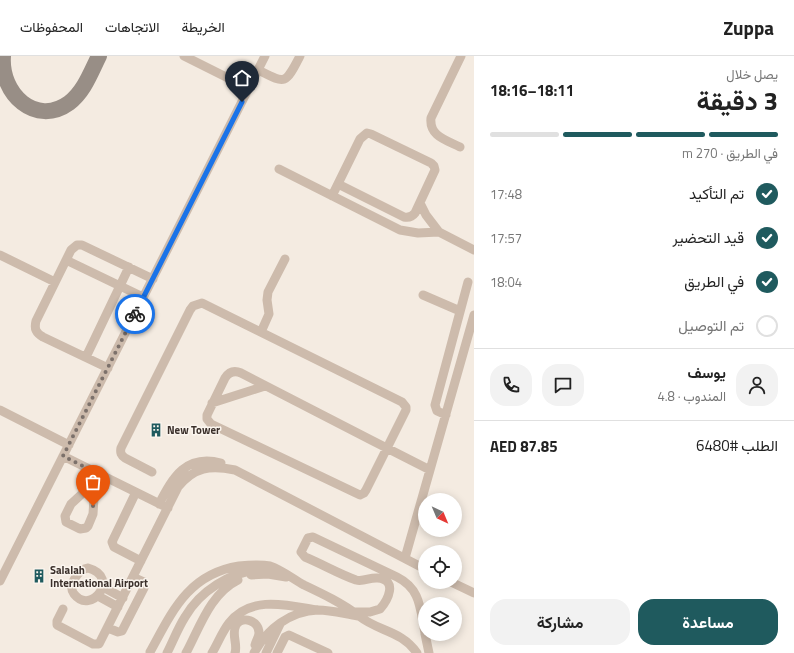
<!DOCTYPE html>
<html lang="ar">
<meta charset="utf-8">
<style>
body{margin:0;font-family:"Titillium Web",Vazirmatn,sans-serif;background:#f2f2f2;color:#222;direction:rtl;height:100vh;display:flex;flex-direction:column;font-size:15px;white-space:nowrap}
*{box-sizing:border-box;margin:0}
p{font-size:13px;color:#767676}
.icon{flex:none;width:22px;height:22px;fill:none;stroke:currentColor;stroke-width:2;stroke-linecap:round;stroke-linejoin:round}
.map{position:relative;flex:1;overflow:hidden;direction:ltr}
.details{display:flex;flex-direction:column;background:#fff;width:320px}
.details>*{flex:none}
.needle{width:26px;rotate:136deg}
.buttons{position:absolute;left:418px;top:437px;display:grid;gap:8px}
.buttons a{display:grid;place-items:center;width:44px;height:44px;border-radius:50%;background:#fff;box-shadow:0 2px 10px #0003;font-size:20px}
.pin{position:absolute;display:grid;place-items:center;width:34px;height:34px;color:#fff;margin:-41px -17px;border-radius:50% 50% 50% 0;rotate:-45deg;box-shadow:0 0 4px #0007}
.pin .icon{rotate:45deg}
.courier{position:absolute;display:grid;place-items:center;width:40px;height:40px;margin:-20px;border:3px solid #1a73e8;border-radius:50%;background:#fff;color:#222;box-shadow:0 1px 5px #0007}
.headline em{font-style:normal;font-weight:700}
.headline div{display:flex;flex-direction:column-reverse}
.headline{display:flex;align-items:center;justify-content:space-between;height:68px;padding:0 16px}
h1{font-size:26px;font-weight:700;line-height:30px}
.bar{display:grid;grid-template-columns:repeat(4,1fr);gap:6px 4px;align-content:center;height:48px;padding:0 16px}
.bar i{height:5px;border-radius:3px;background:#e0e0e0}
.bar .active{background:#1f5a5e}
.bar p{grid-column:span 4}
.line{display:flex;align-items:center;gap:10px;padding:0 16px;border-top:1px solid #e0e0e0}
.line div{flex:1}
.round{display:grid;place-items:center;flex:none;width:42px;height:42px;border-radius:16px;background:#f2f2f2}
ol{padding:0 16px;list-style:none}
li{display:flex;align-items:center;gap:12px;height:44px}
li p{margin-inline-start:auto}
li .icon{padding:4px;border-radius:50%;background:#1f5a5e;color:#fff;stroke-width:4}
li:last-child{color:#767676}
li i{width:22px;height:22px;border:2px solid #e0e0e0;border-radius:50%}
.button{display:flex;gap:8px;margin-top:auto;padding:8px 16px}
.button a{flex:1;height:46px;border-radius:16px;background:#1f5a5e;color:#fff;font-size:16px;font-weight:700;line-height:46px;text-align:center}
.button a+a{background:#f2f2f2;color:#222}
header{display:flex;align-items:center;gap:24px;box-sizing:border-box;height:56px;padding:0 20px;background:#fff;border-bottom:1px solid #e0e0e0}
header strong{font-size:19px}
nav{display:flex;gap:22px;margin-inline-start:auto;font-size:14px}
main{display:flex;flex:1;min-height:0}
.map>svg:first-child{display:block}
.lines{fill:none;stroke-linecap:round;stroke-linejoin:round}
.taxiway{stroke:#988e86;stroke-width:16}
.minor{stroke:#cdbbac;stroke-width:9}
.done{stroke:#7c716b;stroke-width:4;stroke-dasharray:0 7.2}
.route{stroke:#1a73e8;stroke-width:5}
.labels{text-anchor:middle;dominant-baseline:central;stroke-width:3;stroke-linejoin:round;paint-order:stroke}
.poi-label{font-size:11px;font-weight:bold;fill:#3b302b;stroke:#fbf5ee;text-anchor:start}
</style>
<header>
<strong>Zuppa</strong>
<nav><a>الخريطة</a><a>الاتجاهات</a><a>المحفوظات</a></nav>
</header>
<main>
<section class="details">
<div class="headline"><div><h1>3 دقيقة</h1><p>يصل خلال</p></div><em>18:11–18:16</em></div>
<div class="bar"><i class="active"></i><i class="active"></i><i class="active"></i><i></i><p>في الطريق · 270 m</p></div>
<ol>
<li><svg class="icon" aria-label="check" viewBox="0 0 24 24"><path d="M5 12l5 5 9-10"/></svg>تم التأكيد<p>17:48</p></li>
<li><svg class="icon" aria-label="check" viewBox="0 0 24 24"><path d="M5 12l5 5 9-10"/></svg>قيد التحضير<p>17:57</p></li>
<li><svg class="icon" aria-label="check" viewBox="0 0 24 24"><path d="M5 12l5 5 9-10"/></svg>في الطريق<p>18:04</p></li>
<li><i></i>تم التوصيل</li>
</ol>
<div class="line" style="height:72px"><a class="round"><svg class="icon" aria-label="person" viewBox="0 0 24 24"><circle cx="12" cy="8" r="4"/><path d="M4 21q1-7 8-7t8 7"/></svg></a><div><b>يوسف</b><p>المندوب · 4.8</p></div><a class="round"><svg class="icon" aria-label="chat" viewBox="0 0 24 24"><path d="M4 5h16v11H9l-5 4z"/></svg></a><a class="round"><svg class="icon" aria-label="phone" viewBox="0 0 24 24"><path d="M5 4h4l2 5-3 2q2 4 5 5l2-3 5 2v4C11 20 4 13 5 4z"/></svg></a></div>
<div class="line" style="height:52px"><div>الطلب #6480</div><b>AED 87.85</b></div>
<div class="button"><a>مساعدة</a><a>مشاركة</a></div>
</section>
<div class="map">
<svg width="474" height="597" viewBox="0 0 474 597">
<rect width="100%" height="100%" fill="#f4ebe1"/>
<g class="lines">
<path class="taxiway" d="M3 0C0 38 36 71 69 47 84 36 91 16 99 0"/>
<path class="minor" d="M184 0 248 32
M258 14C286 28 285 29 300 0
M460 91C446 84 429 80 431 62L461 0
M279 113 400 174 418 177 439 176
M332 140 360 83 367 77 371 78 431 107 434 110 435 114 415 157C412 161 409 162 404 161L338 128
M420 147 426 159 439 176 474 194
M0 199 55 226
M66 204 143 241
M423 239 460 255
M261 276 269 258 267 244 268 236 285 203
M86 301 129 211
M108 312 43 281C36 277 34 273 36 265L71 194 77 189H82L153 223
M212 347 265 330
M0 354 69 389
M446 359 437 355 435 349 468 226
M63 400 168 452
M94 415 84 436 71 448 65 460 66 466 80 473 86 472 88 470 93 458 94 442 105 421
M152 416 125 402C121 399 120 397 121 392L190 254 193 250 202 247 402 346 406 351V354L366 434 364 437 360 439 211 368 207 363V359L225 322C229 316 234 314 241 317L371 384 430 414
M136 436 112 486 114 491 141 505
M159 448C173 421 186 398 221 407
M405 502 474 259
M88 512C121 521 91 560 74 538 67 529 79 513 88 512Z
M251 519 268 518 286 521
M0 525 265 0
M451 526 474 537
M103 531 123 542
M98 540 118 551
M63 553 57 565V569L93 588H99L178 431C194 411 210 409 235 414L425 513
M354 556H370L380 553C388 544 398 524 378 522 370 521 364 526 356 524 339 518 322 508 305 501L301 496 308 482 313 481 397 521C421 533 420 553 425 577
M108 572 118 576 122 575 144 532V526L133 521
M425 578 429 597
M150 596C172 556 188 518 239 510 249 509 260 508 270 510 282 514 293 523 304 529 323 538 342 547 359 560 379 576 401 574 417 597
M167 597C173 585 178 572 185 561 200 535 230 516 259 514
M186 597C200 571 210 538 238 524
M212 597C218 587 222 576 229 567 251 539 287 549 317 554
M235 597C238 588 231 578 236 569 243 559 259 565 259 577 259 581 256 585 255 589
M254 597C267 573 290 555 318 554 331 554 345 558 358 560
M266 597 280 568
M277 597 285 581 289 579 328 597"/>
</g>
<g class="lines">
<path class="done" d="M93 450 94 442 105 421 63 400 135 258"/>
<path class="route" d="M135 258 242 46"/>
</g>
<defs>
<g id="building-bare" transform="scale(1.08)"><path d="M-4-6H4V6H1V3H-1V6H-4ZM-2.5-4.3h1.7v1.8h-1.7ZM.8-4.3h1.7v1.8H.8ZM-2.5-1h1.7V.8h-1.7ZM.8-1h1.7V.8H.8Z" fill="#1f5a5e" stroke="#fbf5ee" stroke-width="2.5" paint-order="stroke"/></g>
</defs>
<g fill-rule="evenodd">
<use href="#building-bare" x="156" y="374"/>
<use href="#building-bare" x="39" y="520"/>
</g>
<g class="labels">
<g class="poi-label">
<text x="167" y="374">New Tower</text>
<text x="50" y="514">Salalah<tspan x="50" dy="13">International Airport</tspan></text>
</g>
</g>
</svg>
<div class="buttons">
<a><svg class="needle" viewBox="-14 -14 28 28"><path d="M0-13l5 13h-10z" fill="#e53935"/><path d="M0 13l5-13h-10z" fill="#767676"/></svg></a>
<a><svg class="icon" aria-label="locate" viewBox="0 0 24 24"><circle cx="12" cy="12" r="6"/><path d="M12 2v4M12 18v4M2 12h4M18 12h4"/></svg></a>
<a><svg class="icon" aria-label="layers" viewBox="0 0 24 24"><path d="M12 4l9 5-9 5-9-5zM3 14l9 5 9-5"/></svg></a>
</div>
<div class="pin" style="left:93px;top:450px;background:#ea580c"><svg class="icon" aria-label="bag" viewBox="0 0 24 24"><path d="M5 8h14l-1 12H6zM9 8a3 3 0 0 1 6 0"/></svg></div>
<div class="pin" style="left:242px;top:46px;background:#1f2937"><svg class="icon" aria-label="home" viewBox="0 0 24 24"><path d="M3 11l9-7 9 7M6 9v11h12V9"/></svg></div>
<div class="courier" style="left:135px;top:258px"><svg class="icon" aria-label="bike" viewBox="0 0 24 24"><circle cx="6" cy="16" r="4"/><circle cx="18" cy="16" r="4"/><path d="M6 16l4-8h5l3 8M10 8l3 8H6M13 5h3"/></svg></div>
</div>
</main>
